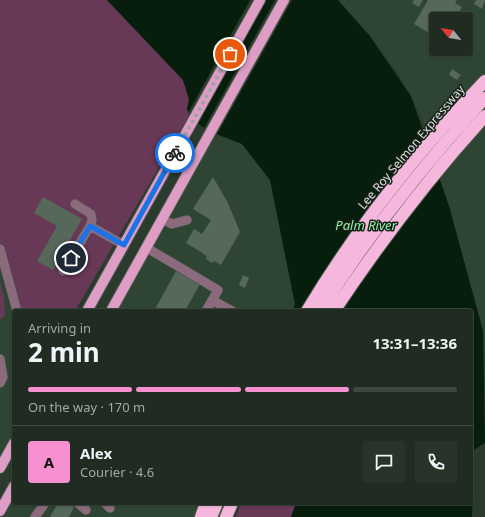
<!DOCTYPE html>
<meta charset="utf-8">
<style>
body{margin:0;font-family:"Noto Sans",sans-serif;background:#28342a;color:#f1f3f6;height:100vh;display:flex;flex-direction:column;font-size:15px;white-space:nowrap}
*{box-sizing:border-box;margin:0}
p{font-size:13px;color:#a2a7a5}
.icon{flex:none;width:22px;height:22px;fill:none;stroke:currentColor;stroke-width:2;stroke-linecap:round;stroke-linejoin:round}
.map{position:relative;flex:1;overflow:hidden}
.sheet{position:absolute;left:12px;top:309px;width:461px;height:196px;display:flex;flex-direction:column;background:#202c22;border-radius:4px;box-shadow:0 1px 3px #0004,0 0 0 1px #3d4840}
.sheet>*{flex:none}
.needle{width:26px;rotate:300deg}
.controls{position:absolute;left:429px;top:12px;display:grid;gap:8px}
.controls a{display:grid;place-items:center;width:44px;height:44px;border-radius:4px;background:#202c22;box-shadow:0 1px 3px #0004,0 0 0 1px #3d4840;font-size:20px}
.pin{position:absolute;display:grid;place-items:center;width:34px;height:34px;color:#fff;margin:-17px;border:2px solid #fff;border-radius:50%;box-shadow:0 1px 4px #0007}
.courier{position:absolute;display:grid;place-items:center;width:40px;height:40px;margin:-20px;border:3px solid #1a73e8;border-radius:50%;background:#fff;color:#222;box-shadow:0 1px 5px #0007}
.head em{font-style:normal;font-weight:700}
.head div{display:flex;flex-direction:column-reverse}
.head{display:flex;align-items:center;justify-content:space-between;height:68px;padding:0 16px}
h1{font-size:26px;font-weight:700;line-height:30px}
.bar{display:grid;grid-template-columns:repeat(4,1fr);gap:6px 4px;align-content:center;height:48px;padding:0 16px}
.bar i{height:5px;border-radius:3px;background:#3d4840}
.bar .current{background:#f690d0}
.bar p{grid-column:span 4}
.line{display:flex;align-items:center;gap:10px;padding:0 16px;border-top:1px solid #3d4840}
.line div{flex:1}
.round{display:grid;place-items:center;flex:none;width:42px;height:42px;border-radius:4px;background:#28342a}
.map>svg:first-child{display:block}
.built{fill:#2e4533;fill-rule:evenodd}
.green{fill:#683857}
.water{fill:#071e0d}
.pier{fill:#2a3a2d}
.building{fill:#566859}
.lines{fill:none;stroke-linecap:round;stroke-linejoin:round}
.minor-casing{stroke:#49584c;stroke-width:10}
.major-casing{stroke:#49584c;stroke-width:12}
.highway-casing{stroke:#49584c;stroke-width:14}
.minor{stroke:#8b6a7d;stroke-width:9}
.major{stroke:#de9dc4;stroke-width:10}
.highway{stroke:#f6b7dc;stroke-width:12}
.done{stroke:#9ba79d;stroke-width:4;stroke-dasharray:0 7.2}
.route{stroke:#1a73e8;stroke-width:5}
.labels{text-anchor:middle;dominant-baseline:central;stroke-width:3;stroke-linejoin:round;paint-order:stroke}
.street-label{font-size:12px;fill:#d8e2d9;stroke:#181f19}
.water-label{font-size:13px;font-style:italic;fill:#8ef0a5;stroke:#181f19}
</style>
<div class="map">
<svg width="485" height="517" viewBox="0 0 485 517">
<rect width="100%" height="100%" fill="#2a3a2d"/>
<path class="built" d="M338 0H485V78L427 138 421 116 398 74 369 35ZM436 19H466V49H436Z
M485 121V418L483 331 449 206 438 175Z
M213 133 242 144 270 180 295 304 292 311H112Z
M0 254 14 311V436L0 460Z
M14 485V503H205L200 517H0V511Z"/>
<path class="green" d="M0 0H107L183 80 189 99 187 109 189 116 75 311H18L0 248Z
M0 281 4 297 5 315 0 320Z
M241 503H296L291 517H236Z"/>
<path class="water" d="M107 0H338L369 35 411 96 449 206 483 331 485 443 474 450 472 517H291L296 503H471V311H292L295 304 270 180 242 144 206 130 193 119 187 109 189 99 183 80Z"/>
<path class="pier" d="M250 0H266L197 125 188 113Z
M275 0H292L216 136 205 132 203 130Z"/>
<path class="building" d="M414 0H423L419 7 412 3Z
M428 0H457L455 3 462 7 455 19H436V37L414 24Z
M476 0H485L482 9 474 4Z
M452 69 461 75 457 80 449 75Z
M213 177 228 203 240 232 221 265 214 261 212 263 206 259 207 257 201 252 186 243 194 229 202 234 211 220 193 209Z
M43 197 82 219 53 270 37 261 57 226 34 213Z
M176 271 200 284 185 311H154Z
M243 275 249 278 245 288 239 285Z
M58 503H67L74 507 69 517H50Z"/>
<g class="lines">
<g class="minor-casing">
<path id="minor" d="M75 204 91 214 92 220 90 226
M162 219 172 224 187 220
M147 248 218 290 206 311
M0 249 17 311
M63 271 90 226 124 245
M212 300 232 311
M0 359 3 377 0 383
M78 503 86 510
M105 503 110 508
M35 517 45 503"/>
</g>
<g class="major-casing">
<path id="major" d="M87 311 260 0
M111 311 284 0
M0 468 14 443
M0 511 14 486"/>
</g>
<g class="highway-casing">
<path id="highway" d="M307 311C357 228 418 151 485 81
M320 311C368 235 424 164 485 98
M334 311C380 242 429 177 485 116
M201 517 206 503
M211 517 217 503
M226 517 232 503"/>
</g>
<use href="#minor" class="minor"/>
<use href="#major" class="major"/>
<use href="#highway" class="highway"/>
</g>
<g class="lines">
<path class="done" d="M175 153 230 54"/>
<path class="route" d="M71 258 90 226 124 245 175 153"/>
</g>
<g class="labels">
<g class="street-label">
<text transform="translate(411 147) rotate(-50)">Lee Roy Selmon Expressway</text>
</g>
<g class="water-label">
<text x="366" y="225">Palm River</text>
</g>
</g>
</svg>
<div class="controls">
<a><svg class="needle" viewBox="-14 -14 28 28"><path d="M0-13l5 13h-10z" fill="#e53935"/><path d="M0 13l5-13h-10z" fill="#a2a7a5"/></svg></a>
</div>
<div class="pin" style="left:230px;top:54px;background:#ea580c"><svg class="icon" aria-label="bag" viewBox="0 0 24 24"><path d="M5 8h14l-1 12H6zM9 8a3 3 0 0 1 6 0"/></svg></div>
<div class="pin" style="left:71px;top:258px;background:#1f2937"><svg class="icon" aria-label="home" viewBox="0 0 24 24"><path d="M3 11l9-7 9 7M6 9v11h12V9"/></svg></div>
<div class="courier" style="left:175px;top:153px"><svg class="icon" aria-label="bike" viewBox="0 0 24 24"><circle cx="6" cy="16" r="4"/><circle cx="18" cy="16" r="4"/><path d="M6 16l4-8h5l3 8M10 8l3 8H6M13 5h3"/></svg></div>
<section class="sheet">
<div class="head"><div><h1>2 min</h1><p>Arriving in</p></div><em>13:31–13:36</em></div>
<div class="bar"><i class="current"></i><i class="current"></i><i class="current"></i><i></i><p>On the way · 170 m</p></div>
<div class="line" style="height:72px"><b class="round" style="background:#f690d0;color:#111">A</b><div><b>Alex</b><p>Courier · 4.6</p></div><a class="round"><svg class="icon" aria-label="chat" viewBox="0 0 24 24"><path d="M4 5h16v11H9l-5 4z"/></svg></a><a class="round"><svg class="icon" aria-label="phone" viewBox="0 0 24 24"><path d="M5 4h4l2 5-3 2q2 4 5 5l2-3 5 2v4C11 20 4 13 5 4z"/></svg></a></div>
</section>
</div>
